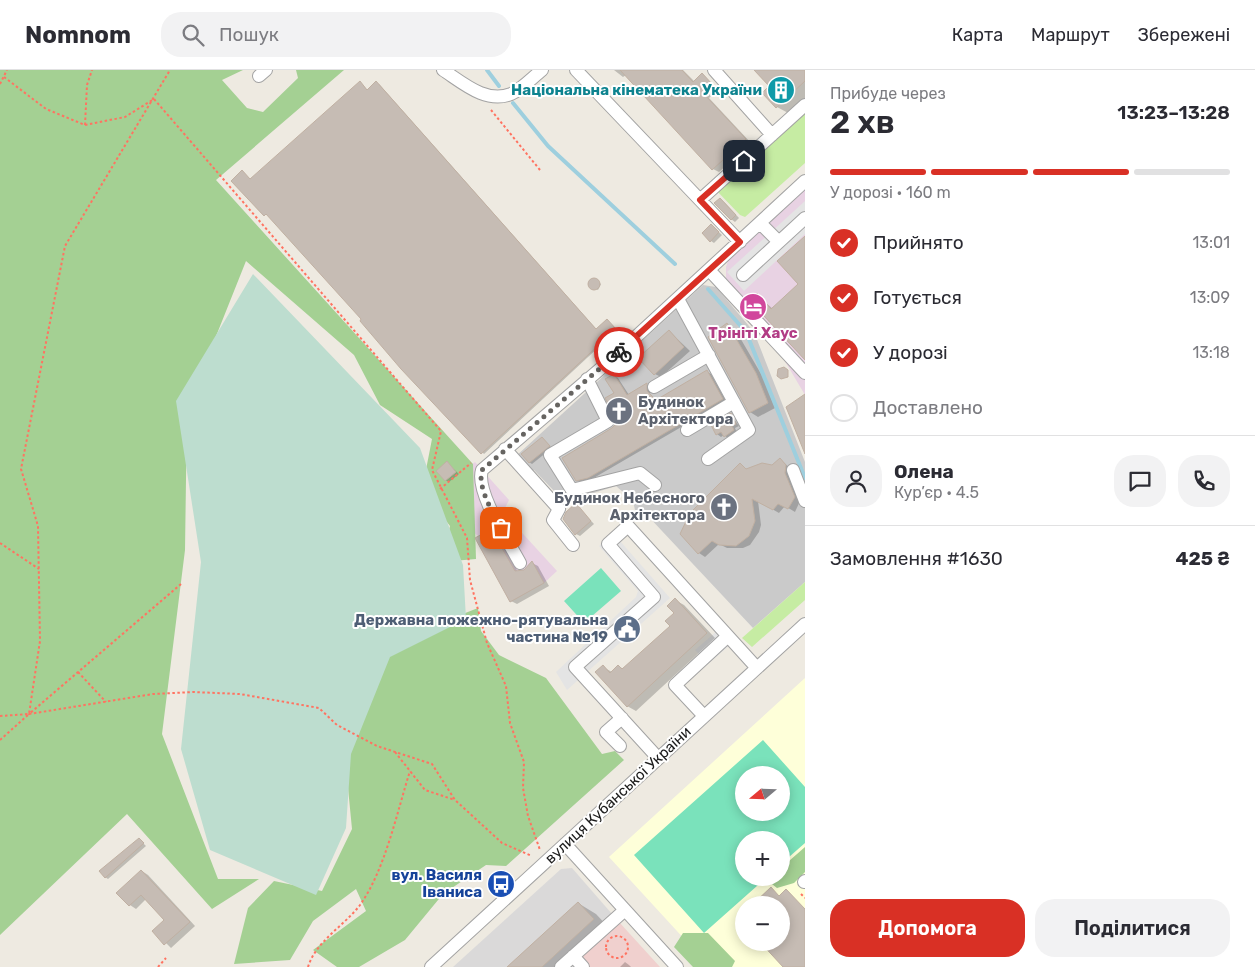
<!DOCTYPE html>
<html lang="uk">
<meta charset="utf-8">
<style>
body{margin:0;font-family:Rubik,sans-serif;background:#f2f2f3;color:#2b2b33;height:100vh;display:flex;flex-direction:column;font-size:19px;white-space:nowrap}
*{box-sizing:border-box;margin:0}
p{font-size:16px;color:#7c7c81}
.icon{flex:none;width:28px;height:28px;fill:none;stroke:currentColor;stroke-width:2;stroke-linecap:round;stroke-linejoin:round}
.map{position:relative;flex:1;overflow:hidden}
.sheet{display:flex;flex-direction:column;background:#fff;width:450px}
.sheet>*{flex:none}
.needle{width:32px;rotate:251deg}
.tools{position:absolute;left:735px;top:696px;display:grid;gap:10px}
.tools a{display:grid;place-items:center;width:55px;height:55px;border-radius:50%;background:#fff;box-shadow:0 2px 12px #0003;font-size:25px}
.pin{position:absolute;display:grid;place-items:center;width:42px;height:42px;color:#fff;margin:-21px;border-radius:10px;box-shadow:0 2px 8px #0006}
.courier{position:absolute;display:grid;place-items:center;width:50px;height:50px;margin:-25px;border:4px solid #d93025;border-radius:50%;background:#fff;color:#222;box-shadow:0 1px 6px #0007}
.summary em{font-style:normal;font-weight:600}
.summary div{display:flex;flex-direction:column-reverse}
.summary{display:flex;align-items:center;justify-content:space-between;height:85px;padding:0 25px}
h1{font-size:32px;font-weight:600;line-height:38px}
.bar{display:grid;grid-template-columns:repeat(4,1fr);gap:8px 5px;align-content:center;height:60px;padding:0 25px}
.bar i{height:6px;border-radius:4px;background:#e1e1e2}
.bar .active{background:#d93025}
.bar p{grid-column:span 4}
.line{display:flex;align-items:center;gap:12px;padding:0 25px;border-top:1px solid #e1e1e2}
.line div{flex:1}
.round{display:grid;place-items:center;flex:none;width:52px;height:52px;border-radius:20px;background:#f2f2f3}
ol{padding:0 25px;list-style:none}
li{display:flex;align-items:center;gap:15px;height:55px}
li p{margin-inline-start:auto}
li .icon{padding:5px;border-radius:50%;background:#d93025;color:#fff;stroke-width:4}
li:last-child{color:#7c7c81}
li i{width:28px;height:28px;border:2px solid #e1e1e2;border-radius:50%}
.cta{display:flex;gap:10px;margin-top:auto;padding:10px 25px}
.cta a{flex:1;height:58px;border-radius:20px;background:#d93025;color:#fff;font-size:20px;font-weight:600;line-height:58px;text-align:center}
.cta a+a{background:#f2f2f3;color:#2b2b33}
header{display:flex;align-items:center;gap:30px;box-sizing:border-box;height:70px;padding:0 25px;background:#fff;border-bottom:1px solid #e1e1e2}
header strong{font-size:24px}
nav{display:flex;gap:28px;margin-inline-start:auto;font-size:18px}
.search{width:350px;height:45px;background:#f2f2f3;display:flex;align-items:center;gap:12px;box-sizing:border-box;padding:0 18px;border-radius:20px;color:#7c7c81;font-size:19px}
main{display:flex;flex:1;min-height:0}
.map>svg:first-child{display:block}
.residential{fill:#dad9d9}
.commercial{fill:#f0d0ce}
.industrial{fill:#e8d2e3}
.education{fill:#feffd9;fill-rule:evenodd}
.religious{fill:#cacaca}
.grass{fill:#c6eca3}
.forest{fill:#a4d093}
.wetland{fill:#bdddcf}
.pitch{fill:#7ae2bb;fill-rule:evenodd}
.parking{fill:#e4e4e4}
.shadow{fill:#0003}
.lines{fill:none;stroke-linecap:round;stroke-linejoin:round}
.stream{stroke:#9ecfde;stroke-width:4}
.building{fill:#c6bcb4;stroke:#c0b0a2}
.minor-casing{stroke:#a3a3a3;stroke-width:14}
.path{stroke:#ff7361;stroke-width:2;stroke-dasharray:2.5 2.5;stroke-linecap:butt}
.minor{stroke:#fff;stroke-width:12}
.done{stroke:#666461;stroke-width:5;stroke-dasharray:0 9}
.route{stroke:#d93025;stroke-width:6}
.labels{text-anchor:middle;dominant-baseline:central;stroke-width:4;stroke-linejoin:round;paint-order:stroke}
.culture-label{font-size:15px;font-weight:bold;fill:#0d838f;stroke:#fff;text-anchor:end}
.hotel-label{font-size:15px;font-weight:bold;fill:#b23c85;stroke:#fff}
.worship-label{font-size:15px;font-weight:bold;fill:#5b616d;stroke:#fff;text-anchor:start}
.service-label{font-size:15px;font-weight:bold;fill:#4e5e75;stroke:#fff;text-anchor:end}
.street-label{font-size:15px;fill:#1c1c1c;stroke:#fff}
.transit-label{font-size:15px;font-weight:bold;fill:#164399;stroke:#fff;text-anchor:end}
</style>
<header>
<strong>Nomnom</strong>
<div class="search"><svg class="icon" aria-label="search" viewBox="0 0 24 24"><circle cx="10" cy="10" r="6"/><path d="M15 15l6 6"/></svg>Пошук</div>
<nav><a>Карта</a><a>Маршрут</a><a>Збережені</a></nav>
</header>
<main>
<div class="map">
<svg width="805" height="897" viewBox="0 0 805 897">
<rect width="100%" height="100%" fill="#eeeae1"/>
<path class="residential" d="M572 798 619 852 576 897H453L561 799Z"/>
<path class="commercial" d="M619 852 660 897H577L573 893Z"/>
<path class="industrial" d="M805 117V325L760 249 726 209V197L729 188Z
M475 392 509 430 503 442 557 501 544 513 510 532 475 468 478 466 467 457 443 419Z"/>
<path class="education" d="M805 608V897H710L609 787ZM744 705H781V742H744ZM744 770H781V808H744ZM744 835H781V872H744Z"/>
<path class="religious" d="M703 215 716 217 754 262 805 392V512L753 558 647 445 635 440 633 431 616 416 587 425 555 422 534 400 529 403 515 387Z"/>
<path class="grass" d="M805 39V93L745 147 740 145 716 120Z
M805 512V530L752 577 742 568Z"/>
<path class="forest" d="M0 0H243L222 10 247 38 263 42 298 8 296 0H344L216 110 473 394 476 489 441 492 450 456 422 420 432 369 380 335 354 285 246 191 187 339 185 480 162 664 218 809H259L212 839 127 744 0 865Z
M478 538 481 561 499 585 546 608 602 684 615 681 624 690 506 796 486 795 443 824 405 870 359 897H337L313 880 366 841 356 819 313 851 290 890 234 894 248 838 274 811 322 821 352 759 345 687 389 573Z
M805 777V802L794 813 777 818 768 811 771 808H781V798Z
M683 863H708L735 891 732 897H693L674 877Z"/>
<path class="wetland" d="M253 204 420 378 463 495 466 549 390 587 351 684 346 758 316 825 210 780 181 679 201 492 176 331Z"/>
<path class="pitch" d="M601 498 621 521 584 553 564 531Z
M763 670 805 717V773L781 794V770H744V808H766L704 863 634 785ZM744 705H781V742H744Z"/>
<path class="parking" d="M805 131V164L744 221 727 202Z
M613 463 670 528 567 620 556 602 636 527 638 521 599 476Z
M717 561 730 575 708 594 695 580Z"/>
<path class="shadow" d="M614 0H683L695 12 702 5 718 19 709 28 751 73 719 102 713 99 626 5 623 7Z
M756 0H805V31L790 44 777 37 764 23 771 16Z
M362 14 368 21 379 14 597 260 607 251 617 260 484 384 268 145H265L251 111Z
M724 132 739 148 735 152 731 149Z
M711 155 722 165 714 173 711 171Z
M805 167V289L757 225 773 239 800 214Z
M593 209 601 214 598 220 590 216Z
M727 254 735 259 764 309 775 338 758 347 750 342Z
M669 261 690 281 661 307 655 304Z
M707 302 711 304 726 331 592 409 581 412 577 410 620 352 614 305 618 308 629 325 647 315 650 317V324L657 331Z
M731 345 739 356 735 358 737 363 729 369 724 365 721 367 717 364 712 356Z
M542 369 552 378 532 394 529 392Z
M781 390 792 400 800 431 795 442 785 436 779 443 758 431 761 455 759 462 750 475 743 478H727L719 474 705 487 699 483 681 464 741 395 748 400 772 397Z
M447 393 459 404 449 412 445 410Z
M576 435 594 454 580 466 576 464Z
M491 460 497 464 518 502 525 501 532 493 538 496 549 516 517 534 511 531Z
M675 530 684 535 715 568 636 641 627 636 603 597 612 602 618 596 624 599 671 556 675 543Z
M139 769 146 776 108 809 105 807Z
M142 801 148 805 195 856 171 878 154 861 165 850 146 829 136 839 130 835Z
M578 833 596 844 611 860 571 897H508Z
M744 844V853L739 848Z
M625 892 629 895 631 897H620Z"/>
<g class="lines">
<path class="stream" d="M487 0 499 16
M513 33 548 76 675 194
M708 219 746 262 805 408"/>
</g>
<path class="building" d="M620 0H682L693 12 702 3 713 15 704 24 746 69 712 100Z
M754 0H805V11L776 38 762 23 769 16Z
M360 11 367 20 376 11 596 259 607 249 616 259 481 384 401 299 360 251 361 249 266 144 264 146 231 111 242 100 250 109Z
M720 128 736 145 731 150 714 133Z
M711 154 719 162 710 172 702 163Z
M805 166V290L749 230 757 223 771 239 798 214 777 191Z
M588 214a6 6 0 1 1 12 0a6 6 0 1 1-12 0Z
M727 253 756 303 768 333 749 343 708 267Z
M669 260 684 277 654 305 638 288Z
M784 297 788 300V307L781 309 777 306 778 299Z
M707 300 723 329 588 408 576 411 562 388 612 358 618 352 605 328 614 323 605 309 614 304 627 325 647 313V321L656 330Z
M805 324V384L786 337Z
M731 343 736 354 732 356 734 360 724 367 721 362 716 365 711 355Z
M542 367 550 376 529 393 521 384Z
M780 388 786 395 785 403 795 427 788 439 778 434 773 440 752 429 755 451 749 466 736 476 719 475 712 471 698 484 680 464 690 443 740 393 746 399 762 393 772 395Z
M447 391 456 402 445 411 436 401Z
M576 433 591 451 575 465 563 449 566 442Z
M491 459 515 501 524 500 532 491 544 513 510 532 475 468Z
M675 528 707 563 627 637 595 602 603 595 610 603 618 595 622 599 670 556 665 551 674 543 667 536Z
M139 768 144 773 105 808 99 801Z
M141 800 190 852 164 875 152 861 164 850 141 825 129 836 116 823Z
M771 817 779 826 786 819 805 839V897H783L760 872H781V835H752Z
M578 832 594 849 554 886 542 897H507Z"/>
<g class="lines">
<g class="minor-casing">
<path id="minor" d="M443 0C463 13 486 34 511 24 522 19 533 7 542 0
M576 0 740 172
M714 0 772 65
M259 6 266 0
M700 130 805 35
M760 153 779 172
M710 201 805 303
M743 205 805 148
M678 229 749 360 708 389
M587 309 608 351 550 385 572 420 640 403 655 415
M654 317 709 285
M687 360 734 332
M505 379 559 439 553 450 573 475
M793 400 805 431
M520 493C509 472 475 422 482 400L613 288 805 111
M704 646 675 615 728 566
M620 676 606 662 622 648
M658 688 575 597 654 527 608 474 628 456 757 598
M565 774 677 897
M804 812 805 811
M573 886 583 897
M431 897 805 554
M561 897 625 840"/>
</g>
<path class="path" d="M4 7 46 39 85 55 125 47 154 29 441 361 432 400 467 468 470 510 487 573 506 616 510 653 524 692 523 718 528 746 540 780
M0 14 7 0
M491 40 540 100
M85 55 87 15 92 0
M440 419 471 393
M0 473 39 499
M181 514 29 644 153 624 193 622 240 624 319 638 337 655 377 676 432 694 455 730 502 773 532 786
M78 602 106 632
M0 646 29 644
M0 670 29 644 40 571 38 456 21 399 65 176 170 0
M395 682 425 720 455 730
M801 824 805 828
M606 877a11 11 0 1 1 22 0a11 11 0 1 1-22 0Z
M158 897 166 888
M308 897C316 871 344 856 360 835 385 800 397 742 410 701"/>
<use href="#minor" class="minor"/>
</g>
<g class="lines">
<path class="done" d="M501 458C493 443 477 417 482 400L619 282"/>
<path class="route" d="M619 282 740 172 700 130 744 91"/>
</g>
<defs>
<g id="building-disc" transform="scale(1.4375)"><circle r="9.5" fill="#0f9aa8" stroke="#fff"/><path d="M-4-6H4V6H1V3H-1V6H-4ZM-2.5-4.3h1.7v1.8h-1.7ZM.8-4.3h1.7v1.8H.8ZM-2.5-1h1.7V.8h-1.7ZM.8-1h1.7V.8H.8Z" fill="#fff"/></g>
<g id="hotel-disc" transform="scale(1.4375)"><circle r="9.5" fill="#d1479c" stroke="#fff"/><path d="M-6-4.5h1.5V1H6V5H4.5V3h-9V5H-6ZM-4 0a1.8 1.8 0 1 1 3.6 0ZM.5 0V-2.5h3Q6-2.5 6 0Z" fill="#fff"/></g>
<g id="church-disc" transform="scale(1.4375)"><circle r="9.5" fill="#6b7280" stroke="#fff"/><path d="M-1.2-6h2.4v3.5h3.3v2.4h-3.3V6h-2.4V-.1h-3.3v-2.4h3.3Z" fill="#fff"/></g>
<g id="civic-disc" transform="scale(1.4375)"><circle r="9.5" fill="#5c6f8a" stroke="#fff"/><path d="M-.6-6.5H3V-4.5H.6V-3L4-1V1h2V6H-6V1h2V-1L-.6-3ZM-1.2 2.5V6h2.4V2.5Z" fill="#fff"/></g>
<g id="bus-disc" transform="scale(1.4375)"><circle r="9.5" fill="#1a4fb4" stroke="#fff"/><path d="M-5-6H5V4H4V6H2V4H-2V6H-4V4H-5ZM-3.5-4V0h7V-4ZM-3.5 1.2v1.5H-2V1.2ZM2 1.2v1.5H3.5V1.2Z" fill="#fff"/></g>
</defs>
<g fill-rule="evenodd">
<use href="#building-disc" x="781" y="20"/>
<use href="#hotel-disc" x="753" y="237"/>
<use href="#church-disc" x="619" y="341"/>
<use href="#church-disc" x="724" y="437"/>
<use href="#civic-disc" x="627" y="559"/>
<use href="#bus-disc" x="501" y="814"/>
</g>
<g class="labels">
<g class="culture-label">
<text x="762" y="20">Національна кінематека України</text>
</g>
<g class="hotel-label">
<text x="753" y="263">Трініті Хаус</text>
</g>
<g class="worship-label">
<text x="638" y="332">Будинок<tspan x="638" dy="17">Архітектора</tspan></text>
<text x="705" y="428" text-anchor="end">Будинок Небесного<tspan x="705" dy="17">Архітектора</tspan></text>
</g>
<g class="service-label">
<text x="608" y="550">Державна пожежно-рятувальна<tspan x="608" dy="17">частина №19</tspan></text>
</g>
<g class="street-label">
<text transform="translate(618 725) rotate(-43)">вулиця Кубанської України</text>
</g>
<g class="transit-label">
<text x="482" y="805">вул. Василя<tspan x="482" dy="17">Іваниса</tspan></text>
</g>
</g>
</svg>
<div class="tools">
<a><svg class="needle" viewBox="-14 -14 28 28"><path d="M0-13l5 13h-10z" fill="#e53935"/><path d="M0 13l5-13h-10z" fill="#7c7c81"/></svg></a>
<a>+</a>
<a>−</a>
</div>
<div class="pin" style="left:501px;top:458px;background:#ea580c"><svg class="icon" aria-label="bag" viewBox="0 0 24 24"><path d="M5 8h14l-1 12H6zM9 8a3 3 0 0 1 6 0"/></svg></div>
<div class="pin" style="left:744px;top:91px;background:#1f2937"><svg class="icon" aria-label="home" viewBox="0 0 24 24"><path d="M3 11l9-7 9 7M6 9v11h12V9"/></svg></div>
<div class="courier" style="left:619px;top:282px"><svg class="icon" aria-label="bike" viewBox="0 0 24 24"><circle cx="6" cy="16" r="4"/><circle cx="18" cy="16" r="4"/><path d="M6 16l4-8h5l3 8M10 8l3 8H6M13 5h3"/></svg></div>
</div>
<section class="sheet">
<div class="summary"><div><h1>2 хв</h1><p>Прибуде через</p></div><em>13:23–13:28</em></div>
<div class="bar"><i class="active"></i><i class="active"></i><i class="active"></i><i></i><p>У дорозі · 160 m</p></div>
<ol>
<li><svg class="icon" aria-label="check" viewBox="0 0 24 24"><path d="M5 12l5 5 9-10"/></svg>Прийнято<p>13:01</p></li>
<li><svg class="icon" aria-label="check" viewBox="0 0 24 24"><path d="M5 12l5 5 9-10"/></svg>Готується<p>13:09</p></li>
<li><svg class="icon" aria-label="check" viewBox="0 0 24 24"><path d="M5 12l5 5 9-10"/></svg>У дорозі<p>13:18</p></li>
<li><i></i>Доставлено</li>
</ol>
<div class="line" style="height:90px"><a class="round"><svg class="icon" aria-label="person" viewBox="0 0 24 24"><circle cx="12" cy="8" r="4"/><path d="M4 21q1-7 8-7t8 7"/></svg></a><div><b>Олена</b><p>Кур’єр · 4.5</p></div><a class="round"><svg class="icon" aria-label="chat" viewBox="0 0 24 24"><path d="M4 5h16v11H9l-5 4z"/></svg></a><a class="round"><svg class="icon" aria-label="phone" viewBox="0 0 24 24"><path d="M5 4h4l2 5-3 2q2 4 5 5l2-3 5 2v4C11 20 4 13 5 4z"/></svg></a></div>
<div class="line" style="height:65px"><div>Замовлення #1630</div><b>425 ₴</b></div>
<div class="cta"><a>Допомога</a><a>Поділитися</a></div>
</section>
</main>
